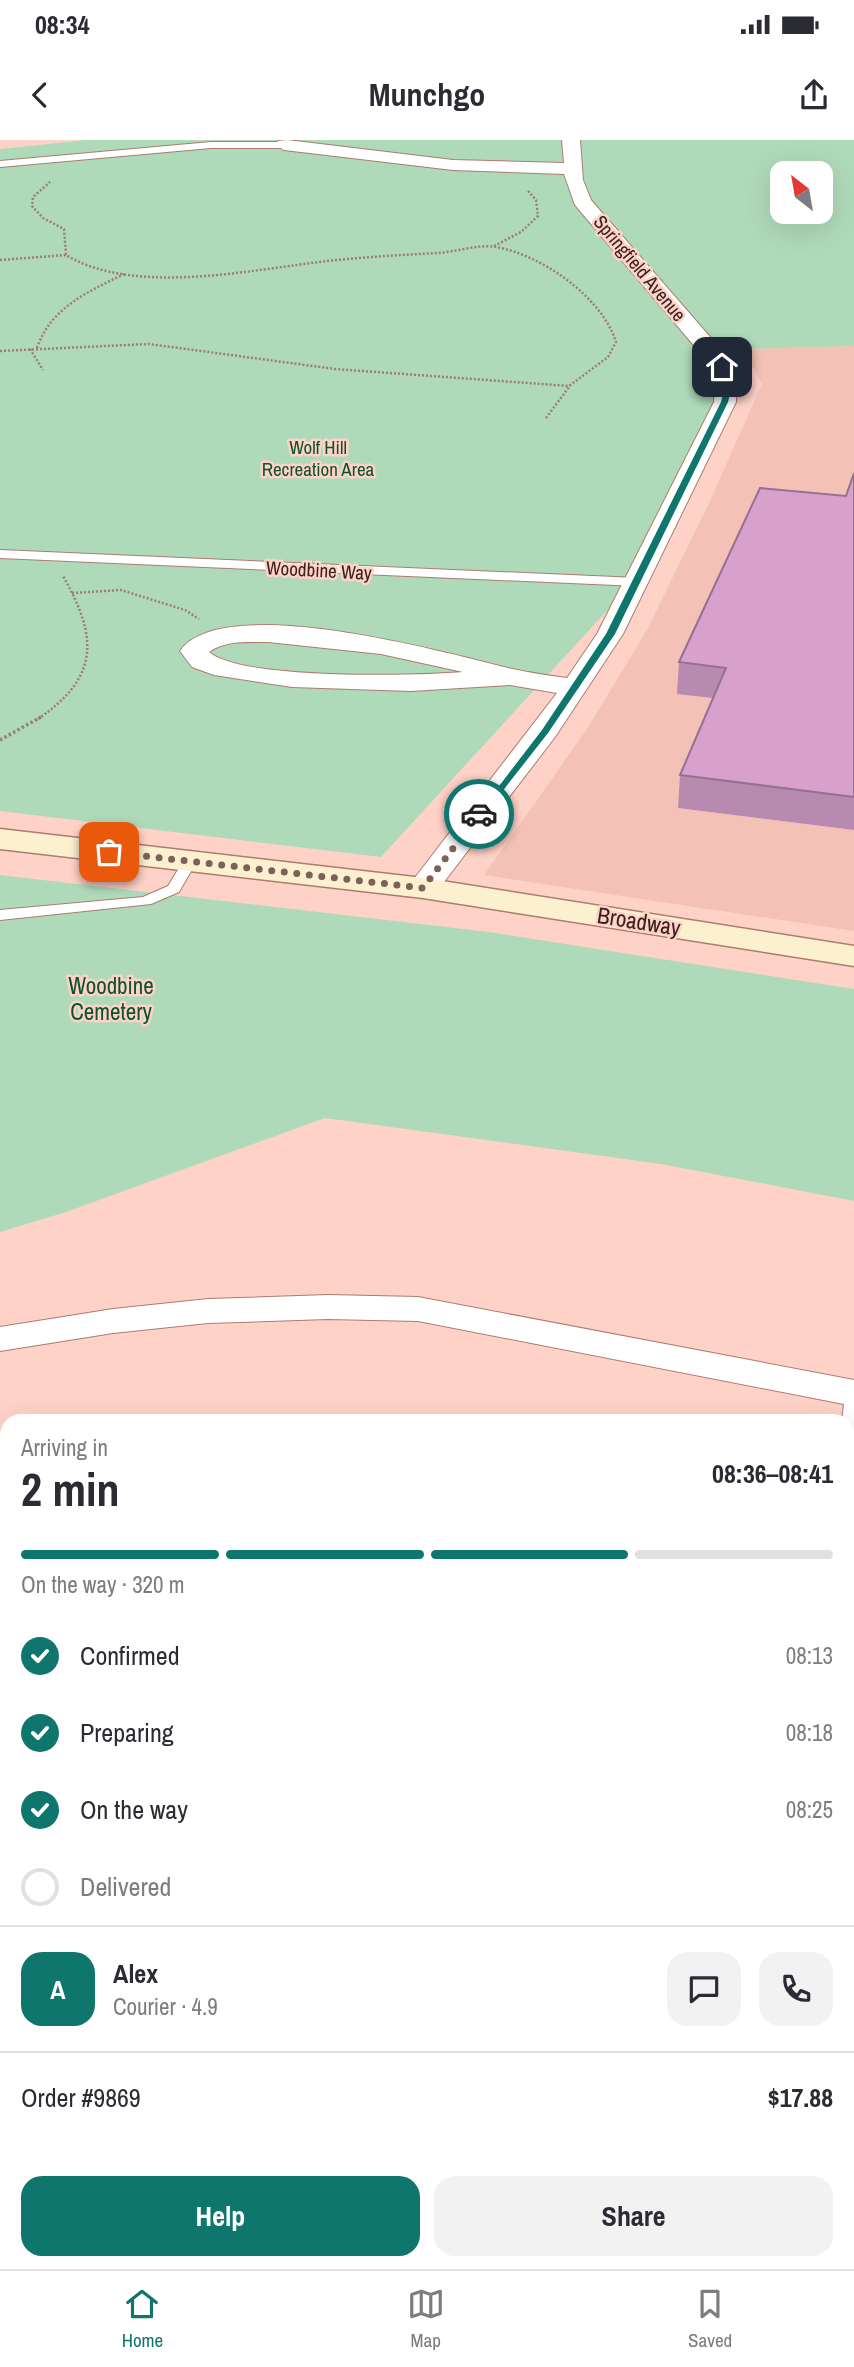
<!DOCTYPE html>
<meta charset="utf-8">
<style>
body{margin:0;font-family:"Archivo Narrow",sans-serif;background:#f2f2f3;color:#2b2b33;height:100vh;display:flex;flex-direction:column;font-size:26px;white-space:nowrap}
*{box-sizing:border-box;margin:0}
p{font-size:23px;color:#7c7c81}
.icon{flex:none;width:38px;height:38px;fill:none;stroke:currentColor;stroke-width:2;stroke-linecap:round;stroke-linejoin:round}
.map{position:relative;flex:1;overflow:hidden}
.drawer{position:absolute;left:0px;top:1274px;width:854px;height:856px;display:flex;flex-direction:column;background:#fff;border-radius:21px 21px 0 0;box-shadow:0 7px 28px #0002}
.drawer>*{flex:none}
.needle{width:46px;rotate:329deg}
.buttons{position:absolute;left:770px;top:21px;display:grid;gap:14px}
.buttons a{display:grid;place-items:center;width:63px;height:63px;border-radius:14px;background:#fff;box-shadow:0 7px 28px #0002;font-size:35px}
.pin{position:absolute;display:grid;place-items:center;width:60px;height:60px;color:#fff;margin:-30px;border-radius:14px;box-shadow:0 4px 10px #0006}
.courier{position:absolute;display:grid;place-items:center;width:70px;height:70px;margin:-35px;border:5px solid #0f766e;border-radius:50%;background:#fff;color:#222;box-shadow:0 2px 9px #0007}
.summary em{font-style:normal;font-weight:700}
.summary div{display:flex;flex-direction:column-reverse}
.summary{display:flex;align-items:center;justify-content:space-between;height:119px;padding:0 21px}
h1{font-size:46px;font-weight:700;line-height:52px}
.bar{display:grid;grid-template-columns:repeat(4,1fr);gap:10px 7px;align-content:center;height:84px;padding:0 21px}
.bar i{height:9px;border-radius:5px;background:#e1e1e2}
.bar .current{background:#0f766e}
.bar p{grid-column:span 4}
.line{display:flex;align-items:center;gap:18px;padding:0 21px;border-top:2px solid #e1e1e2}
.line div{flex:1}
.round{display:grid;place-items:center;flex:none;width:74px;height:74px;border-radius:21px;background:#f2f2f3}
ol{padding:0 21px;list-style:none}
li{display:flex;align-items:center;gap:21px;height:77px}
li p{margin-inline-start:auto}
li .icon{padding:7px;border-radius:50%;background:#0f766e;color:#fff;stroke-width:4}
li:last-child{color:#7c7c81}
li i{width:38px;height:38px;border:4px solid #e1e1e2;border-radius:50%}
.button{display:flex;gap:14px;margin-top:auto;padding:14px 21px}
.button a{flex:1;height:80px;border-radius:21px;background:#0f766e;color:#fff;font-size:28px;font-weight:700;line-height:80px;text-align:center}
.button a+a{background:#f2f2f3;color:#2b2b33}
.status{display:flex;justify-content:space-between;align-items:center;height:49px;padding:0 35px;background:#fff;direction:ltr}
.status svg{height:19px;fill:currentColor}
header{display:flex;justify-content:space-between;align-items:center;height:91px;padding:0 21px;background:#fff;font-size:32px;font-weight:700}
.tab-bar{display:flex;justify-content:space-around;align-items:center;height:98px;border-top:2px solid #e1e1e2;background:#fff;font-size:19px;color:#7c7c81}
.tab-bar a{display:grid;justify-items:center;gap:4px}
.tab-bar .current{color:#0f766e}
.map>svg:first-child{display:block}
.built{fill:#f3c1b6}
.green{fill:#afdaba;fill-rule:evenodd}
.lines{fill:none;stroke-linecap:round;stroke-linejoin:round}
.lane-casing{stroke:#ad7b70;stroke-width:2}
.street-casing{stroke:#ad7b70;stroke-width:2}
.secondary-casing{stroke:#ad7b70;stroke-width:3}
.path-far1{stroke:#9d7c75;stroke-width:2.5;stroke-dasharray:2 2;stroke-linecap:butt}
.path{stroke:#9d7c75;stroke-width:3.5;stroke-dasharray:2.5 2.5;stroke-linecap:butt}
.lane{fill:#fff;fill-rule:evenodd}
.street{fill:#fff;fill-rule:evenodd}
.secondary{fill:#fbf1cf;fill-rule:evenodd}
.wall{fill:#b98ab0}
.shaded-wall{fill:#967090}
.building{fill:#d7a0cd;stroke:#967090;stroke-width:2}
.route{fill:#0f766e}
.done{stroke:#7d605a;stroke-width:7;stroke-dasharray:0 12.6}
.labels{text-anchor:middle;dominant-baseline:central;stroke-width:5;stroke-linejoin:round;paint-order:stroke}
.far-street-label{font-size:19px;fill:#37221e;stroke:#ffd2c8}
.far-park-label{font-size:19px;fill:#0b532a;stroke:#ffd2c8}
.street-label{font-size:23px;fill:#37221e;stroke:#ffd2c8}
.park-label{font-size:23px;fill:#0b532a;stroke:#ffd2c8}
</style>
<div class="status"><b>08:34</b><svg viewBox="0 0 49 12"><path d="M0 12V9h3v3zM5 12V6h3v6zM10 12V3h3v9zM15 12V0h3v12zM26 1h20v11H26zM47 4h2v5h-2z"/></svg></div>
<header><svg class="icon" aria-label="back" viewBox="0 0 24 24"><path d="M15 5l-7 7 7 7"/></svg>Munchgo<svg class="icon" aria-label="share" viewBox="0 0 24 24"><path d="M12 15V3M7 8l5-5 5 5M5 13v7h14v-7"/></svg></header>
<div class="map">
<svg width="854" height="2129" viewBox="0 0 854 2129">
<rect width="100%" height="100%" fill="#ffd2c8"/>
<path class="built" d="M854 206V791L484 735 587 589 647 490 709 363 762 244 750 222 734 209Z"/>
<path class="green" d="M86 0H854V206L709 210 724 251 637 438 381 717 0 671V9ZM782 33H821V72H782Z
M0 735 489 792 854 849V1061L661 1024 325 978 66 1072 0 1092Z"/>
<g class="lines">
<g class="lane-casing">
<path id="lane" d="M211 2H284L288 5 284 8H211L0 27V21Z
M0 410 638 438 644 442 638 446 0 418Z
M190 717 197 721 179 752 151 764 0 780V770L143 757 168 746 185 718Z
M854 1258V1320L847 1322V1281H842L844 1264Z
M0 1461 7 1462V1476L0 1475Z
M847 1975 854 1976V1998L847 1997Z
M421 2123H447L445 2129H419Z
M719 2123H745L744 2129H718Z"/>
</g>
<g class="street-casing">
<path id="street" d="M287 0 453 20 564 23 562 0H580L583 40 591 60 724 213 737 239 736 262 623 494 555 597 434 755 423 757 412 755 407 748 557 553 510 545 411 551 292 547 214 535 192 527 180 511C221 451 443 512 504 527 524 532 546 535 567 538L597 494 714 262 715 239 707 221 575 65 564 34 453 30 284 10 275 5 278 1ZM268 502 381 514 463 532C416 536 241 540 209 512 225 500 248 502 268 502Z
M328 1155 418 1157 854 1240V1266L418 1181 328 1179 208 1183 113 1193 0 1211V1187L113 1169 208 1159Z"/>
</g>
<g class="secondary-casing">
<path id="secondary" d="M0 689 423 738 854 806V826L423 758 0 709Z"/>
</g>
<path class="path-far1" d="M494 106 521 92 538 76 536 60 528 51
M0 120 66 115
M37 208C51 167 88 152 124 134
M30 209 43 230
M0 211 149 204 335 229 569 246 608 217 616 202C602 157 542 115 496 107 477 104 456 112 438 113 401 115 364 117 327 121 250 130 134 156 66 115L64 89 43 78 32 66 33 57 50 42
M546 278 569 247
M72 453 121 450 185 470 199 479
M38 579C101 536 97 496 63 436"/>
<path class="path" d="M0 600 41 577"/>
<use href="#lane" class="lane"/>
<use href="#street" class="street"/>
<use href="#secondary" class="secondary"/>
</g>
<path class="wall" d="M854 333V690L678 668 680 635 713 558 677 554 679 522 846 356Z"/>
<path class="shaded-wall" d="M320 2123H333L331 2129H318Z"/>
<path class="building" d="M854 333V657L680 635 726 528 679 522 760 348 846 356Z
M0 1757 7 1759V2123H320L318 2129H0Z"/>
<path class="route" d="M722 225 726 227 731 250 728 262 615 494 548 593 483 676H476L542 590 606 494 721 262 724 250 719 227Z"/>
<g class="lines">
<path class="done" d="M109 712 423 748 479 674"/>
</g>
<g class="labels">
<g class="far-street-label">
<text transform="translate(640 128) rotate(50)">Springfield Avenue</text>
<text transform="translate(319 430) rotate(3)">Woodbine Way</text>
</g>
<g class="far-park-label">
<text x="318" y="307">Wolf Hill<tspan x="318" dy="22">Recreation Area</tspan></text>
</g>
<g class="street-label">
<text transform="translate(639 781) rotate(9)">Broadway</text>
</g>
<g class="park-label">
<text x="111" y="845">Woodbine<tspan x="111" dy="26">Cemetery</tspan></text>
</g>
</g>
</svg>
<div class="buttons">
<a><svg class="needle" viewBox="-14 -14 28 28"><path d="M0-13l5 13h-10z" fill="#e53935"/><path d="M0 13l5-13h-10z" fill="#7c7c81"/></svg></a>
</div>
<div class="pin" style="left:109px;top:712px;background:#ea580c"><svg class="icon" aria-label="bag" viewBox="0 0 24 24"><path d="M5 8h14l-1 12H6zM9 8a3 3 0 0 1 6 0"/></svg></div>
<div class="pin" style="left:722px;top:227px;background:#1f2937"><svg class="icon" aria-label="home" viewBox="0 0 24 24"><path d="M3 11l9-7 9 7M6 9v11h12V9"/></svg></div>
<div class="courier" style="left:479px;top:674px"><svg class="icon" aria-label="car" viewBox="0 0 24 24"><path d="M5 17H2v-5l4-1 3-4h7l3 4 3 1v5h-3M9 17h6M6 11h13"/><circle cx="7" cy="17" r="2"/><circle cx="17" cy="17" r="2"/></svg></div>
<section class="drawer">
<div class="summary"><div><h1>2 min</h1><p>Arriving in</p></div><em>08:36–08:41</em></div>
<div class="bar"><i class="current"></i><i class="current"></i><i class="current"></i><i></i><p>On the way · 320 m</p></div>
<ol>
<li><svg class="icon" aria-label="check" viewBox="0 0 24 24"><path d="M5 12l5 5 9-10"/></svg>Confirmed<p>08:13</p></li>
<li><svg class="icon" aria-label="check" viewBox="0 0 24 24"><path d="M5 12l5 5 9-10"/></svg>Preparing<p>08:18</p></li>
<li><svg class="icon" aria-label="check" viewBox="0 0 24 24"><path d="M5 12l5 5 9-10"/></svg>On the way<p>08:25</p></li>
<li><i></i>Delivered</li>
</ol>
<div class="line" style="height:126px"><b class="round" style="background:#0f766e;color:#fff">A</b><div><b>Alex</b><p>Courier · 4.9</p></div><a class="round"><svg class="icon" aria-label="chat" viewBox="0 0 24 24"><path d="M4 5h16v11H9l-5 4z"/></svg></a><a class="round"><svg class="icon" aria-label="phone" viewBox="0 0 24 24"><path d="M5 4h4l2 5-3 2q2 4 5 5l2-3 5 2v4C11 20 4 13 5 4z"/></svg></a></div>
<div class="line" style="height:91px"><div>Order #9869</div><b>$17.88</b></div>
<div class="button"><a>Help</a><a>Share</a></div>
</section>
</div>
<nav class="tab-bar">
<a class="current"><svg class="icon" aria-label="home" viewBox="0 0 24 24"><path d="M3 11l9-7 9 7M6 9v11h12V9"/></svg>Home</a>
<a><svg class="icon" aria-label="map" viewBox="0 0 24 24"><path d="M3 6l6-2 6 2 6-2v14l-6 2-6-2-6 2zM9 4v14M15 6v14"/></svg>Map</a>
<a><svg class="icon" aria-label="saved" viewBox="0 0 24 24"><path d="M7 4h10v16l-5-4-5 4z"/></svg>Saved</a>
</nav>
